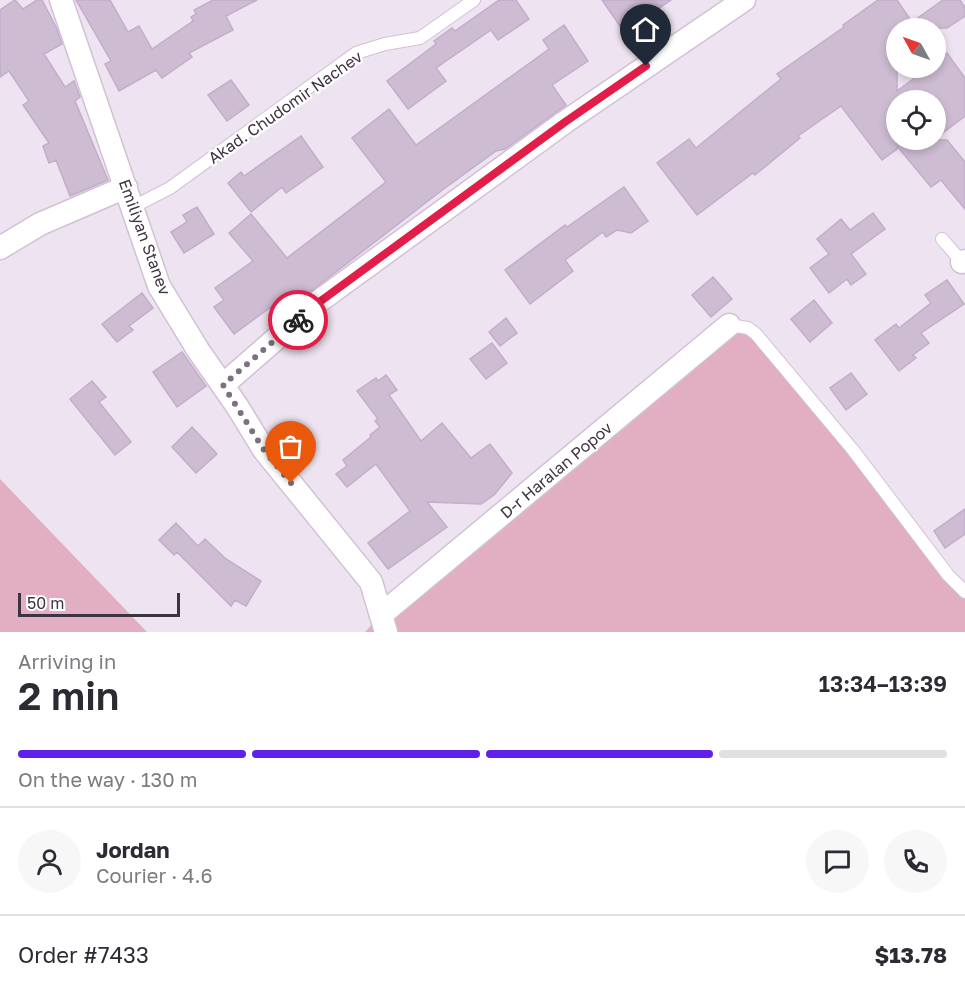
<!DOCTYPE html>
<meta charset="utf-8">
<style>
body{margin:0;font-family:"Golos Text",sans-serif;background:#f7f7f7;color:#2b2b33;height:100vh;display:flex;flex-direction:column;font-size:22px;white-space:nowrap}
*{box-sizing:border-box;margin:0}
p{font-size:20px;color:#7c7c81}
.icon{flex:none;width:33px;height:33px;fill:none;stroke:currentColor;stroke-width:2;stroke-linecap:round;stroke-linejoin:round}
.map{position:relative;height:632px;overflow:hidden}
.panel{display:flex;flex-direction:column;background:#fff;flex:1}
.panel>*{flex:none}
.needle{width:39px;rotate:310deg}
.buttons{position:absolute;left:886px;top:18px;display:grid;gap:12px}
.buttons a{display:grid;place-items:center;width:60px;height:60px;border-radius:50%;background:#fff;box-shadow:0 3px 9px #0003;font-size:30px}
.scale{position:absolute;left:18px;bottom:15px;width:162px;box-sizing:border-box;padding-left:6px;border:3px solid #3e3441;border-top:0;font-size:16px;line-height:21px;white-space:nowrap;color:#3e3441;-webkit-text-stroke:4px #fff;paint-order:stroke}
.pin{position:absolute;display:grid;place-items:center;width:51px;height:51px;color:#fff;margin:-62px -26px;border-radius:50% 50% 50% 0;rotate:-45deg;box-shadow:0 0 6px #0007}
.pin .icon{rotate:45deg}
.courier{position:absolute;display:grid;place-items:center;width:60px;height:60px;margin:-30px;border:4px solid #e11d48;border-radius:50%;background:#fff;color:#222;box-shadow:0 2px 8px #0007}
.headline em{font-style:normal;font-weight:600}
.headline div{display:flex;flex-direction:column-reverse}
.headline{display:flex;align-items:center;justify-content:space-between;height:102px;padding:0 18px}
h1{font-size:39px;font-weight:600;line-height:45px}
.bar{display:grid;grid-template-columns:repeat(4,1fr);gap:9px 6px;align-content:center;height:72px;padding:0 18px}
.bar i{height:8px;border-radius:4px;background:#e1e1e2}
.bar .current{background:#5f21e9}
.bar p{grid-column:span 4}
.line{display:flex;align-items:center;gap:15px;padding:0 18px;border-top:2px solid #e1e1e2}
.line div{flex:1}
.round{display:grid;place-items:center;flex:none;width:63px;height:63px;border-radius:32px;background:#f7f7f7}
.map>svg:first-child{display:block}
.green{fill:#e2aec2}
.building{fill:#cebcd3;stroke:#c4adcb;stroke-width:1.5}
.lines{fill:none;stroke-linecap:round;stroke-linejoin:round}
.lane-casing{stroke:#d2c1d5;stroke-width:14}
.street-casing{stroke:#d2c1d5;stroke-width:25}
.lane{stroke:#fff;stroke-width:12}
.street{stroke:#fff;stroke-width:22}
.done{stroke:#7c717e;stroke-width:6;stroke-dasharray:0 10.8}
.route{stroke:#e11d48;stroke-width:8}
.labels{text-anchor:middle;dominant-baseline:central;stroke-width:4.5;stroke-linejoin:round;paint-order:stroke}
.street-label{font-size:16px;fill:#3e3441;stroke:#fff}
</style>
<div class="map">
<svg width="965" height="632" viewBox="0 0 965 632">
<rect width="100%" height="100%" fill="#eee3f0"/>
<path class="green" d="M729 325 748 328 965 592V632H365L382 614Z
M0 479 147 632H0Z"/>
<path class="building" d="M15 0 23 9 37 0H42L56 27 62 44 44 54 65 87 74 81 80 97 75 101 108 180 70 196 56 160 49 163 43 146 49 143 23 105 29 101 9 71 0 77V10Z
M76 0H110L128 32 139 26 152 49 193 21 191 17 196 14 194 10 213 0H257L226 16 233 30 189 53 192 57 162 78 156 70 119 91 105 64 111 61Z
M499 0H516L529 19 498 40 491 30 436 68 446 81 408 109 387 81 436 44 434 41 452 28 455 31Z
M602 0H671L624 32Z
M878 0H897L912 22 943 0H960L965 8V16L947 28H897V91L928 68H936V62L947 53 965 78V116L936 138V100H897V140H947L965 162V209L941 180 931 187 897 146V149L882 160 841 106 798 136 800 138 755 175 753 173 697 215 657 163 689 139 696 148 781 79 777 74 844 27 843 25Z
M564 25 588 61 552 85 566 105 505 149 496 151 441 191 297 302 290 293 234 334 214 307 224 300 215 288 253 261 229 233 251 214 287 258 386 182 352 138 389 109 416 145 549 49 543 40Z
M231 80 249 105 227 121 208 95Z
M301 136 323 167 286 193 282 187 251 212 228 183 241 172 244 176Z
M624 187 648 221 631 233 617 230 606 237 603 232 565 260 573 271 530 304 505 270 565 225 567 227Z
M197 207 214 234 184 253 171 232 187 222 183 215Z
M873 213 885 229 851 254 866 274 851 285 847 279 829 293 810 268 829 254 817 239 841 219 850 230Z
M713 277 732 299 711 317 692 295Z
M947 280 964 304 921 333 929 343 913 355 916 358 899 371 875 340 896 324 899 328 931 303 925 295Z
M142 293 153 308 129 326 133 330 117 342 102 324Z
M814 300 832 323 810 342 791 319Z
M506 318 517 333 500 346 489 332Z
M492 343 507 363 486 379 470 359Z
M182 352 206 386 177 407 153 372Z
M851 373 867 394 846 410 830 388Z
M386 375 397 390 389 395 421 441 442 423 471 458 490 444 512 473 494 495 481 504 427 502 447 527 388 569 368 543 410 511 376 464 347 487 336 474 347 466 343 460 371 437 370 435 380 427 375 421 378 419 357 391 376 378 378 381Z
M92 381 106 397 99 402 131 442 115 455 70 399Z
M192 427 217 454 196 473 172 447Z
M965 509V534L945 548 934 531Z
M176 523 198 546 205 539 226 559 261 581 246 606 235 600 231 606 177 552 174 555 159 540Z"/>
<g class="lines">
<g class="lane-casing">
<path id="lane" d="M131 208 170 188 356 53 385 44 420 38 474 0
M942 239 962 262
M729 325 748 328 756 334 853 450 948 575 965 592"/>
</g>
<g class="street-casing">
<path id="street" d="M61 0 159 286 198 350 237 406 264 450 371 582 386 632
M0 248 40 224 126 187
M962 262 965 261
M223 385 318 302 565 122 744 0
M382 614 729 325"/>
</g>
<use href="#lane" class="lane"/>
<use href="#street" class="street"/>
</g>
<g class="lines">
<path class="done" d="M291 483 264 450 223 385 298 320"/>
<path class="route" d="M298 320 318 303 565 122 646 66"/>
</g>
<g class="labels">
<g class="street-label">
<text transform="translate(285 107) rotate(-35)">Akad. Chudomir Nachev</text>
<text transform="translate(145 237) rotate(70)">Emiliyan Stanev</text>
<text transform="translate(556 470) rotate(-40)">D-r Haralan Popov</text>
</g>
</g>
</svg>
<div class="buttons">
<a><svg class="needle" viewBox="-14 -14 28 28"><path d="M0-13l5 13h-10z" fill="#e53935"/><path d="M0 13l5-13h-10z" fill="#7c7c81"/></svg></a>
<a><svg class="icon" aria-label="locate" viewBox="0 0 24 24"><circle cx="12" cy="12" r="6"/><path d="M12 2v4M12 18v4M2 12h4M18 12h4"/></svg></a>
</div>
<div class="scale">50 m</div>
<div class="pin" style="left:291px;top:483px;background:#ea580c"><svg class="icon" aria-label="bag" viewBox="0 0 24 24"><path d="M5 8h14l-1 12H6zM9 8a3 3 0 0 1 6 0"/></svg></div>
<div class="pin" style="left:646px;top:66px;background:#1f2937"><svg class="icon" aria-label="home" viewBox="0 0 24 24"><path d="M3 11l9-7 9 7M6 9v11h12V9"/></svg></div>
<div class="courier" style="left:298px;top:320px"><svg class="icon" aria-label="bike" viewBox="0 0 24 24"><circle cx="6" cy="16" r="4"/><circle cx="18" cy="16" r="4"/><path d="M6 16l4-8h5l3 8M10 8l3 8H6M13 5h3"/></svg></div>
</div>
<section class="panel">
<div class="headline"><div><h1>2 min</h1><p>Arriving in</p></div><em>13:34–13:39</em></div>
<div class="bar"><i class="current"></i><i class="current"></i><i class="current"></i><i></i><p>On the way · 130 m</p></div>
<div class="line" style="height:108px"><a class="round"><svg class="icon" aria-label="person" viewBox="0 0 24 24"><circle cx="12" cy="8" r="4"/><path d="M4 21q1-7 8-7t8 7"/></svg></a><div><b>Jordan</b><p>Courier · 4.6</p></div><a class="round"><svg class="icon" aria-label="chat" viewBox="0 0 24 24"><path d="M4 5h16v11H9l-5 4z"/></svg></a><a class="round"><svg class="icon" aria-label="phone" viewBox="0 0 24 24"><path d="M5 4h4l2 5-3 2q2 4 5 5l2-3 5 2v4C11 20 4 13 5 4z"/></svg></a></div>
<div class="line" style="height:78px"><div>Order #7433</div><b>$13.78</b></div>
</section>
